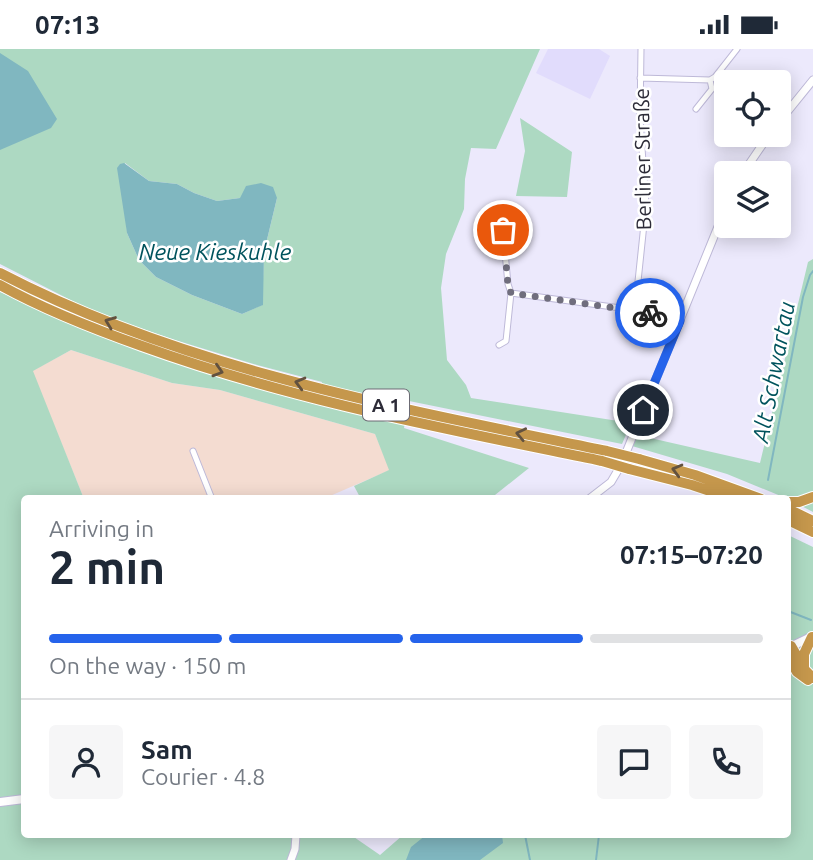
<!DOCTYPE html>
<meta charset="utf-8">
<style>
body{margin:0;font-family:Ubuntu,sans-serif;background:#f6f6f7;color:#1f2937;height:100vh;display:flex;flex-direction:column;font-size:26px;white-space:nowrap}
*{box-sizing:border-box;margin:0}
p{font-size:23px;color:#747a83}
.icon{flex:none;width:38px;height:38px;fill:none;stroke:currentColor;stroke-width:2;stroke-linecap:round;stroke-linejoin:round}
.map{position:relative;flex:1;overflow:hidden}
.details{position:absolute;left:21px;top:446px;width:770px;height:343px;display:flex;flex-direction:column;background:#fff;border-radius:7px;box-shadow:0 4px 18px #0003}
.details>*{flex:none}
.fabs{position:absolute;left:714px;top:21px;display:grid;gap:14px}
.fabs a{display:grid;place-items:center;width:77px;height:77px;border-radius:7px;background:#fff;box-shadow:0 4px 18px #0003;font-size:35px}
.pin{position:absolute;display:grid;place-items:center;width:60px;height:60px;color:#fff;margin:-30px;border:4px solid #fff;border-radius:50%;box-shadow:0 2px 7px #0007}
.courier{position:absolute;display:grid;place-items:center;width:70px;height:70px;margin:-35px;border:5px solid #2563eb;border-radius:50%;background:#fff;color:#222;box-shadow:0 2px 9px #0007}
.head em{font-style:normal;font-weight:600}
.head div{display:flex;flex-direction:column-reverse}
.head{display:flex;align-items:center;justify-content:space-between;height:119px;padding:0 28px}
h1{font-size:46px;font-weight:600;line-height:52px}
.bar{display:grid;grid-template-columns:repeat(4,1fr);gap:10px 7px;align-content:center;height:84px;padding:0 28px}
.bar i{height:9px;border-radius:5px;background:#e0e1e3}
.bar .selected{background:#2563eb}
.bar p{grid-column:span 4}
.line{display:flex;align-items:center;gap:18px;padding:0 28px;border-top:2px solid #e0e1e3}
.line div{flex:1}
.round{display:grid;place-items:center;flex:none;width:74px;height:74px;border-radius:7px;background:#f6f6f7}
.status{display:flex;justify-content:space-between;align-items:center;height:49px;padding:0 35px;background:#fff;direction:ltr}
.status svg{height:19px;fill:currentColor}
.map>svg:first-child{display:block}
.commercial{fill:#f4dcd1}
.built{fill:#e1dcfc}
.green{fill:#add9c2;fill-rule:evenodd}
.water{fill:#80b7c0}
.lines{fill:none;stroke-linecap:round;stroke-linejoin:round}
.stream{stroke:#80b7c0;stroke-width:2}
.minor-casing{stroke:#beb9d8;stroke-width:7}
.tertiary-casing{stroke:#beb9d8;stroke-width:9}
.secondary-casing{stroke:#beb9d8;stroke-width:10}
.motorway-casing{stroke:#fff;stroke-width:12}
.minor{stroke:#fff;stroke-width:5}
.tertiary{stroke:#fff;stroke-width:7}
.secondary{stroke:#fff;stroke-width:8}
.motorway{stroke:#c5974c;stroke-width:10}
.motorway-bridge-casing{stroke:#fff;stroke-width:12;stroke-linecap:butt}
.motorway-bridge{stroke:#c5974c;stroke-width:10}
.oneway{stroke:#62513f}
.done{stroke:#706e7d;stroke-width:7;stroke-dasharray:0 12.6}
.route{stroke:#2563eb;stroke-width:9}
.labels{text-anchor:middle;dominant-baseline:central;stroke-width:5;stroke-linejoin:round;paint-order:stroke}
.shield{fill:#fff;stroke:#6c6b74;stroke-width:2}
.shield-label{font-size:19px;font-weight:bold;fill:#2d2c38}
.street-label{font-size:21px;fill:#2d2c38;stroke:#fff}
.water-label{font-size:23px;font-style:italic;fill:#00535d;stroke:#fff}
</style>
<div class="status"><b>07:13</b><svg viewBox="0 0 49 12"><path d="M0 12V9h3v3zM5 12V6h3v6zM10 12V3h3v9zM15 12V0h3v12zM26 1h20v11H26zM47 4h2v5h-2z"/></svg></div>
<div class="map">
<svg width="813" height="811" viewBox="0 0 813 811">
<rect width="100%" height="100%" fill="#ece9fc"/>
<path class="commercial" d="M71 301 172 334 220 341 375 385 390 421 323 450H84L32 322Z"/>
<path class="built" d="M548 0H599L610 7 590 50 536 24Z"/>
<path class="green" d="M0 0H540L496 100 471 99 465 130 464 160 446 205 441 239 447 311 466 336 471 349 631 374 622 395 409 352 404 379 529 419 490 450H361L354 437 389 421 375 385 220 341 172 334 71 301 33 322 84 450H24V786H351L380 806 403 786H788V486L813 498V811H0V243C54 266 108 290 164 310 215 327 266 342 318 356L322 333 257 316 175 291 96 264 0 215ZM125 114 149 132 177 135 194 144 217 152 240 149H277L264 203 262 256 242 265 192 246 156 228 139 211 127 184Z
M520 69 572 103 567 148 516 147 525 102Z
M813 210V463L788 450 727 425 632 397 637 386 760 414 808 213Z"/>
<path class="water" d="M0 4 28 22 57 70 51 79 0 101Z
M124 114 149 132 177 135 194 144 217 152 240 149 246 137 261 134 273 138 277 149 264 203 263 256 242 265 192 246 156 228 139 211 127 184 117 119 120 115Z
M426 786H502L503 794 480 811H406L411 798Z"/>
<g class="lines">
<path class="stream" d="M768 431 803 248 810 226 813 222
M788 562 811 571
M525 786 530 811
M596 811 599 786"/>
<g class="minor-casing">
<path id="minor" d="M640 29 710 31 715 28 737 0
M696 60 712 40 710 31
M511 244 635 261 680 272
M635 261 646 156 640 70 641 0
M499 296 506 292 511 244 508 235 503 182 499 176
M193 402 212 450"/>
</g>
<g class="tertiary-casing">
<path id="tertiary" d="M779 73 813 31
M743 124 769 86
M589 450 611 433 621 416 726 158
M291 811 295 800 296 786"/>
</g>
<g class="secondary-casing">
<path id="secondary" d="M788 599 813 587
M0 753 24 750"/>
</g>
<g class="motorway-casing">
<path id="motorway" d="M0 224C186 321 403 360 607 402
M0 236C45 261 94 280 142 297 291 351 447 380 602 412
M639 410 695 426 761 450
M629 420 692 436 734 450
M788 453H799L813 448
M788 460 813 472
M788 471 813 483
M791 597 805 621 813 629
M788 607 797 623 808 631
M804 618V605L812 588"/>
</g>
<use href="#minor" class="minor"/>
<use href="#tertiary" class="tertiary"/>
<use href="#secondary" class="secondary"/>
<use href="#motorway" class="motorway"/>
<g class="motorway-bridge-casing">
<path id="motorway-bridge" d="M607 402 639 410
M602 412 629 420"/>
</g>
<use href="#motorway-bridge" class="motorway-bridge"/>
</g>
<defs><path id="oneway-chevron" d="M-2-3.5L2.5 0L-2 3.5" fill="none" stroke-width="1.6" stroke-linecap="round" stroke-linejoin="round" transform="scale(1.75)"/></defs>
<g class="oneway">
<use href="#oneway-chevron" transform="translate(110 273) rotate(-159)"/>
<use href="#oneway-chevron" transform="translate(218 322) rotate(17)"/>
<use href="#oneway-chevron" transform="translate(300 334) rotate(-165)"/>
<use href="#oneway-chevron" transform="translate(521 385) rotate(-168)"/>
<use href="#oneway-chevron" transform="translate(677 421) rotate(-165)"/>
</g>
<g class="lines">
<path class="done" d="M503 181 508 236 511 244 650 264"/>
<path class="route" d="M643 361 680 272 650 264"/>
</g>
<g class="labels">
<rect class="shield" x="363" y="340.5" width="46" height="31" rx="5"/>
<g class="shield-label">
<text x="386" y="356">A 1</text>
</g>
<g class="street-label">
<text transform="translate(642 110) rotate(-91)">Berliner Straße</text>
</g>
<g class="water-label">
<text x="215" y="202">Neue Kieskuhle</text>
<text transform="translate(773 323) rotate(-79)">Alt Schwartau</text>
</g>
</g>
</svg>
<div class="fabs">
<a><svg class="icon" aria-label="locate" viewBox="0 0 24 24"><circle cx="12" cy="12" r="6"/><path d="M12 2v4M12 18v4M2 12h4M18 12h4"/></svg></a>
<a><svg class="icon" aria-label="layers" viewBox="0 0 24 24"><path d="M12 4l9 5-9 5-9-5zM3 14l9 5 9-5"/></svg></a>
</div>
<div class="pin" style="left:503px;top:181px;background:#ea580c"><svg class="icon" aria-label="bag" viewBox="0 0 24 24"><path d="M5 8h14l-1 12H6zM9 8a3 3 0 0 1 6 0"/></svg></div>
<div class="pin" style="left:643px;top:361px;background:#1f2937"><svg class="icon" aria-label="home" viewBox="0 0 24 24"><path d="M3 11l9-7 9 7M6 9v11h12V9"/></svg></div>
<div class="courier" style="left:650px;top:264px"><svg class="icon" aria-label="bike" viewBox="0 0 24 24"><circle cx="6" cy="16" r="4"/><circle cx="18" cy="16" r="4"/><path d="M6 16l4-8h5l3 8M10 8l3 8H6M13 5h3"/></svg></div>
<section class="details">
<div class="head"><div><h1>2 min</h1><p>Arriving in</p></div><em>07:15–07:20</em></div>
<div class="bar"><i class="selected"></i><i class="selected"></i><i class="selected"></i><i></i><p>On the way · 150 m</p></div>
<div class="line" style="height:126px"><a class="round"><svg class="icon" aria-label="person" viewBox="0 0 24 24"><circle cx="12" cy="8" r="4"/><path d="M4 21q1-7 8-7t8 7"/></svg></a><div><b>Sam</b><p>Courier · 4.8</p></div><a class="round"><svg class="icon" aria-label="chat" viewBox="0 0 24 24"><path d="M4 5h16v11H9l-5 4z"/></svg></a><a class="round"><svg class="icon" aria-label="phone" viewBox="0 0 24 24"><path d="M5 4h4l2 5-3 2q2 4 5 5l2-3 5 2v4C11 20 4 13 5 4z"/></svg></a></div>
</section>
</div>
